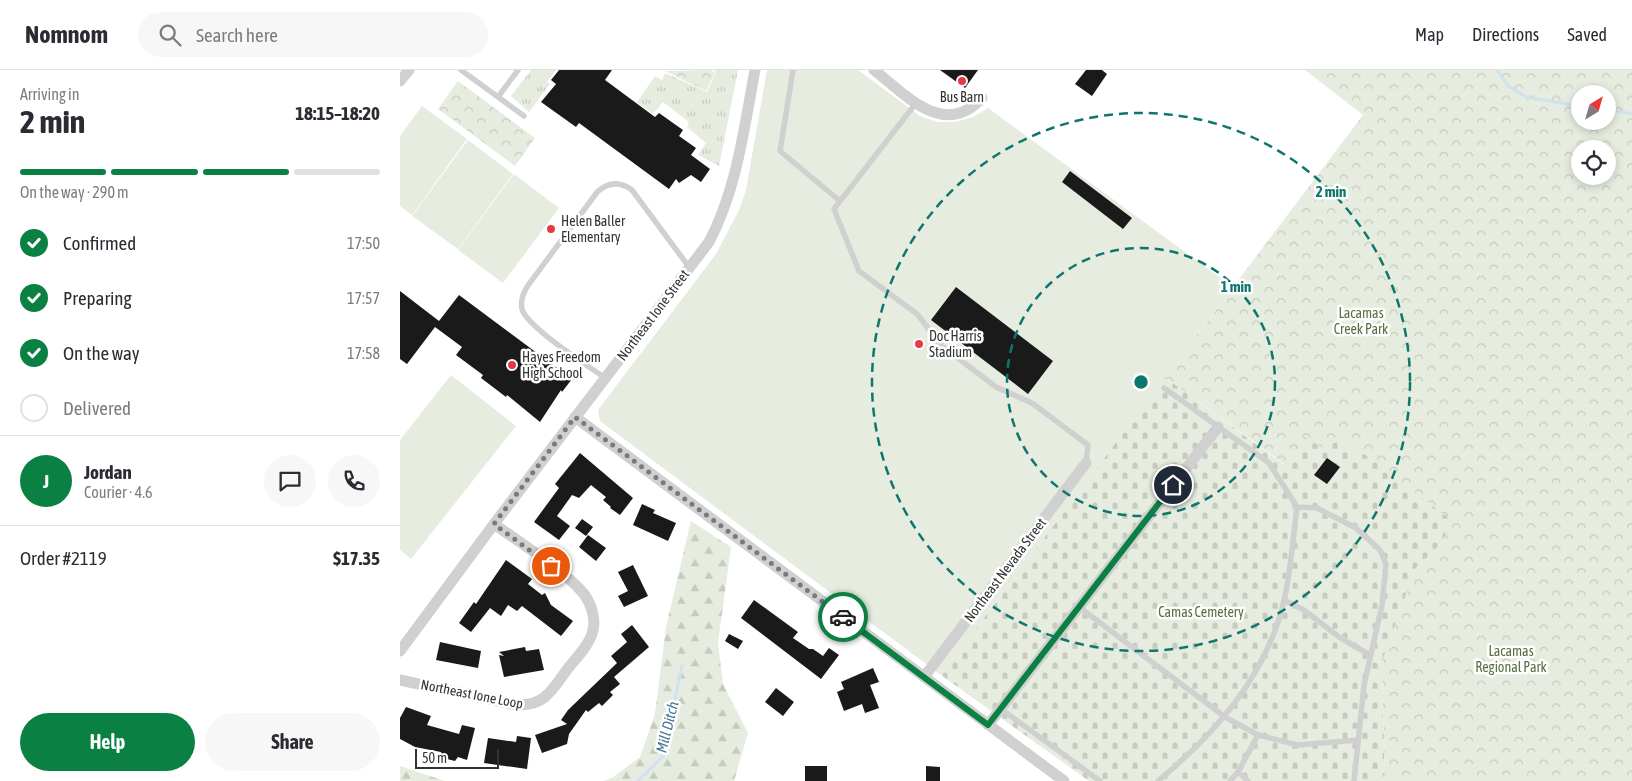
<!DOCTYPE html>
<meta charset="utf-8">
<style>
body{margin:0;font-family:"Asap Condensed",sans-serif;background:#f7f7f7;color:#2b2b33;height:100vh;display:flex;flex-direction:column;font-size:19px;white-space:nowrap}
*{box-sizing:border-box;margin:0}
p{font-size:16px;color:#7c7c81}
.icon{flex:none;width:28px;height:28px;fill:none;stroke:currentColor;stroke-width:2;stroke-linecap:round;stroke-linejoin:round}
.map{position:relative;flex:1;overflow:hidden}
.sheet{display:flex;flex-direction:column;background:#fff;width:400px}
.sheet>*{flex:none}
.needle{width:32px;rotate:37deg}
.fabs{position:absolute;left:1171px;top:15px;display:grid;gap:10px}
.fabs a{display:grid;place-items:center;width:45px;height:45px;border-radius:50%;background:#fff;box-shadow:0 2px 8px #0003;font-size:25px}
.scale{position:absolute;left:15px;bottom:12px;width:84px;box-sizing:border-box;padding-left:5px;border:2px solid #333;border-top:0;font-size:14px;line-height:18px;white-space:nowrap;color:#333;-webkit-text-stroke:4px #fff;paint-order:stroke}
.pin{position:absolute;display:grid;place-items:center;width:42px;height:42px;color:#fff;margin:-21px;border:2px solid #fff;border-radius:50%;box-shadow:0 1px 5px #0007}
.courier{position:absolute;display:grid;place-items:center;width:50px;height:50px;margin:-25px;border:4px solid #0b8043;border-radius:50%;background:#fff;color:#222;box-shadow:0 1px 6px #0007}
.headline em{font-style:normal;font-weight:700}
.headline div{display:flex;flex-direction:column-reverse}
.headline{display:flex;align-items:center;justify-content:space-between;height:85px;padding:0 20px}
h1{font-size:32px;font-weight:700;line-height:38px}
.bar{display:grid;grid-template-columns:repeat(4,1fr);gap:8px 5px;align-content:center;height:60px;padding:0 20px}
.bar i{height:6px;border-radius:4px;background:#e1e1e2}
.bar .current{background:#0b8043}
.bar p{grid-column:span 4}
.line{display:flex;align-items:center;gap:12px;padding:0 20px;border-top:1px solid #e1e1e2}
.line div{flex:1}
.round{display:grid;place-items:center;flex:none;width:52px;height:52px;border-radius:26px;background:#f7f7f7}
ol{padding:0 20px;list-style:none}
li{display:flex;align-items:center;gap:15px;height:55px}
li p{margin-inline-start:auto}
li .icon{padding:5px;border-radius:50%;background:#0b8043;color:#fff;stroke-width:4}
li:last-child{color:#7c7c81}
li i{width:28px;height:28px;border:2px solid #e1e1e2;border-radius:50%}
.button{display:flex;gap:10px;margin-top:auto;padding:10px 20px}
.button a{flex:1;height:58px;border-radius:30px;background:#0b8043;color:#fff;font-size:20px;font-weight:700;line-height:58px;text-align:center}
.button a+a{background:#f7f7f7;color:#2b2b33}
header{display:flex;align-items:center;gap:30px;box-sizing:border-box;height:70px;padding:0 25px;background:#fff;border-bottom:1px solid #e1e1e2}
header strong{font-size:24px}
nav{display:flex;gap:28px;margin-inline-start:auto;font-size:18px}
.search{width:350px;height:45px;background:#f7f7f7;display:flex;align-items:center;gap:12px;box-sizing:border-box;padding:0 18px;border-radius:28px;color:#7c7c81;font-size:19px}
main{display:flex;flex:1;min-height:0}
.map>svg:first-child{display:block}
.grass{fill:url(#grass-tufts)}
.forest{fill:url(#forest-firs)}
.cemetery{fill:url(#cemetery-stones)}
.park{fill:url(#park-crowns);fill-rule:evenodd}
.pitch{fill:#e6ecdf}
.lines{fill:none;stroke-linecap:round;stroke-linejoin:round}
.stream{stroke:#cfe2ee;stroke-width:3}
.building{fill:#1a1a1a}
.lane{stroke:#d0d0d0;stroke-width:5.5}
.street{stroke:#d0d0d0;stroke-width:11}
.done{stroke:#7a7a7a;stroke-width:5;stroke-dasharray:0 9}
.route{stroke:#0b8043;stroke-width:6}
.ring{fill:none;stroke:#0f766e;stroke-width:2.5;stroke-dasharray:9 6}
.poi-dot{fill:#e63946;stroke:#fff;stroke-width:2}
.labels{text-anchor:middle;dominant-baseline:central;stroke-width:5;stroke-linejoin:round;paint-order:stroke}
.poi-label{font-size:14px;fill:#333;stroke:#fff;text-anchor:start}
.park-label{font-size:14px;fill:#56703f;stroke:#fff}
.street-label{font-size:14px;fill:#333;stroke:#fff}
.water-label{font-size:15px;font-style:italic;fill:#3f7597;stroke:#fff}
.centre{fill:#0f766e;stroke:#fff;stroke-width:2.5}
.ring-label{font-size:15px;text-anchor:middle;font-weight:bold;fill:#0f766e;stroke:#fff;stroke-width:5;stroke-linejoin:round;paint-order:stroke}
</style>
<header>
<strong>Nomnom</strong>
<div class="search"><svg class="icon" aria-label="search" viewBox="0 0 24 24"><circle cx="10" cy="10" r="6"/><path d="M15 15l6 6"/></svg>Search here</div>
<nav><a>Map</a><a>Directions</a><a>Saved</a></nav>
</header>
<main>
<section class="sheet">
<div class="headline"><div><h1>2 min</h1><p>Arriving in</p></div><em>18:15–18:20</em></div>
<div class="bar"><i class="current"></i><i class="current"></i><i class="current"></i><i></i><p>On the way · 290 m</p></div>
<ol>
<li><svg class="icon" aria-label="check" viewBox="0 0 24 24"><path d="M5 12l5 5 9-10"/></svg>Confirmed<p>17:50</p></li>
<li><svg class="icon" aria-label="check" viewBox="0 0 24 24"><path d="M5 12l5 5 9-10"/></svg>Preparing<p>17:57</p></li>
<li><svg class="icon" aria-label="check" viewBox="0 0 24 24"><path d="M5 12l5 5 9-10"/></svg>On the way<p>17:58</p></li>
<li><i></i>Delivered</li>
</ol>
<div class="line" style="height:90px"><b class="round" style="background:#0b8043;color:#fff">J</b><div><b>Jordan</b><p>Courier · 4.6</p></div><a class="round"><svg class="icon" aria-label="chat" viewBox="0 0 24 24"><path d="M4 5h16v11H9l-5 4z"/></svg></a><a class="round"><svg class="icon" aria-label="phone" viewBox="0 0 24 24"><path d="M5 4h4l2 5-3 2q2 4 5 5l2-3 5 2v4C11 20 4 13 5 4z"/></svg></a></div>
<div class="line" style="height:65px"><div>Order #2119</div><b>$17.35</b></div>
<div class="button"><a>Help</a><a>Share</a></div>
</section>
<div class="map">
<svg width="1232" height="711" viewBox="0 0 1232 711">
<defs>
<pattern id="grass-tufts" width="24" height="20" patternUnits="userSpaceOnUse" patternTransform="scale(1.25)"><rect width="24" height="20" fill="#e6ecdf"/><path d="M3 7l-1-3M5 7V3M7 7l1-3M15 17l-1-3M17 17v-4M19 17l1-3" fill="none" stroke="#c6cbc0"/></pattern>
<pattern id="forest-firs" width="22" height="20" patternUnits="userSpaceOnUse" patternTransform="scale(1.25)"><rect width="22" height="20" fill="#e6ecdf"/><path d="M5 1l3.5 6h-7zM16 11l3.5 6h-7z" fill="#c6cbc0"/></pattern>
<pattern id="cemetery-stones" width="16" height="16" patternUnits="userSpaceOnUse" patternTransform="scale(1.25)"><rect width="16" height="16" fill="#e6ecdf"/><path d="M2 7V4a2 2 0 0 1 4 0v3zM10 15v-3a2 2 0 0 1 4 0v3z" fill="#c6cbc0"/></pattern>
<pattern id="park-crowns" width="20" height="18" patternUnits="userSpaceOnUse" patternTransform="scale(1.25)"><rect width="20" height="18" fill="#e6ecdf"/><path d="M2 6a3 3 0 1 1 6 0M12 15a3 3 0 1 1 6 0" fill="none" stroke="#c6cbc0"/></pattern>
</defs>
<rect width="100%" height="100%" fill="#fff"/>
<path class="grass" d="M131 0H156L147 12 150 14 129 42 111 26Z
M314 0H338L319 96 298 85 306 73 287 57 289 52 263 32 253 44 237 32 255 6 262 10 265 3 307 22 316 2Z"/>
<path class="forest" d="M291 451 331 477 318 573 323 614 348 663 334 711H203L212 708 240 687 255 644 266 557Z
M0 696 45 711H0Z"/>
<path class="cemetery" d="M765 307 883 394 904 367 939 371 966 385 1051 449 1043 472 1015 499 982 605 985 702 982 711H689L541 605Z"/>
<path class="park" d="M310 0 315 3 306 21 265 1Z
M905 0H1232V711H982L985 702 982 605 978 602 1015 499 1043 472 1050 449 966 385 939 371 923 378 904 367 884 394 765 307 963 45ZM1180 24H1208V51H1180ZM1180 79H1208V106H1180Z
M58 11 135 68 115 96 38 39Z"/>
<path class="pitch" d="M367 0H458L520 46 537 52H555L573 47 588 38 833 217 541 605 200 351 198 340 316 184 339 140 346 120Z
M22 36 67 69 12 145 0 136V66Z
M68 70 113 104 58 179 12 146Z
M114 104 159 138 103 213 58 180Z
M51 305 116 356 11 489 0 480V370Z"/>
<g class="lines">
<path class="stream" d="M1097 0 1108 16 1126 27 1180 36
M1208 39 1232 44
M238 711 263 686 282 596"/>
</g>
<path class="building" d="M159 0H212L205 10 255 47 259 43 283 60 279 66 296 78 291 85 310 99 301 112 291 105 279 113 276 109 269 119 179 53 176 57 141 32 156 14 151 10Z
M540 0H578L565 18Z
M686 0H702L707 4 692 26 675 14Z
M670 101 732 148 723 159 662 112Z
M556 217 653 291 628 324 531 250Z
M0 221 39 251 59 225 172 309 162 322 161 320 140 352 107 325 106 327 81 308 83 305 56 285 62 277 35 257 7 294 0 289Z
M180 383 233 428 220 445 210 438 211 437 203 430 206 427 191 415 179 428 172 425 157 446 170 456 159 470 134 452 159 418 155 414Z
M927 388 940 397 927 414 914 405Z
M242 434 255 440 253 443 276 453 268 471 233 455Z
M182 449 193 457 186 466 175 458Z
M188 465 206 478 196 491 179 477Z
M106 490 132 509 128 514 142 525 145 523 151 535 173 551 161 566 122 536 117 541 108 535 101 546 90 538 71 562 59 553 74 532 76 534Z
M233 495 248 526 224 537 218 526 228 521 218 502Z
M354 530 398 562 393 568 409 579H413L423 586 429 578 439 585 421 609 341 548Z
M232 555 249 577 214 607 220 614 210 622 213 625 202 636 199 633 188 642 186 640 169 664 167 674 142 683 135 665 167 654 161 650 168 640 217 593 211 586 227 572 221 564Z
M329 564 343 571 338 579 325 571Z
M40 572 81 581 78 598 36 590Z
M125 577 126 581 139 579 144 600 104 607 99 585 104 586 99 582Z
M473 598 479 612 470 615 479 638 465 643 462 634 444 641 437 622 444 619 441 612Z
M376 618 394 632 383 646 365 632Z
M6 637 31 646 27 655 59 664 62 655 75 658 67 690 58 687 55 691 43 688 41 682 15 677 0 669V648Z
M117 666 131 668 127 699 84 693 88 668 116 672Z
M405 696H427V711H405Z
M526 696 540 697V711H526Z"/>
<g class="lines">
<path class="lane" d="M61 0 98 27 118 0
M393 0 380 81 440 131
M98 27 124 46
M516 33 434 139 459 201 517 244 542 276 596 317 632 333 688 375 686 393
M205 308C187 295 127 257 122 239 120 229 124 221 129 214L198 121C209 112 220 111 232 120L289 197
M897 437 917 438 956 458 980 480 986 494 982 535 964 615 954 711
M884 530 904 540 939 567 970 585
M679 537 825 647 858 665 898 675 958 670
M601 639 700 711
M838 702 848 711
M758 711C816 663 866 606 884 531 891 500 893 468 897 437L869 393 764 318
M830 711 838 702 858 665"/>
<path class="street" d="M474 0C506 25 544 69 582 28
M0 11 9 0
M175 347 664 711
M0 581 94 454 309 172C337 119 344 58 355 0
M524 607 686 393
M0 610 116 635C144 636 151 622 166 601 175 589 190 575 193 560 196 548 191 534 184 524 165 501 119 472 94 454
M588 655 818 357"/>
</g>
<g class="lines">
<path class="done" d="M151 496 94 454 175 347 443 547"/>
<path class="route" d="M443 547 588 655 773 415"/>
</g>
<g class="ring">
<circle cx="741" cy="312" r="134"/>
<circle cx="741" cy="312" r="269"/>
</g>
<g class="poi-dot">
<circle cx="562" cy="11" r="5"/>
<circle cx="151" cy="159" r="5"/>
<circle cx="519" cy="274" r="5"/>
<circle cx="112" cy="295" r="5"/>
</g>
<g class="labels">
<g class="poi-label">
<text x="562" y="27" text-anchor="middle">Bus Barn</text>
<text x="161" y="151">Helen Baller<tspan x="161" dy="16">Elementary</tspan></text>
<text x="529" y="266">Doc Harris<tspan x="529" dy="16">Stadium</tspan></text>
<text x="122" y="287">Hayes Freedom<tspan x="122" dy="16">High School</tspan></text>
</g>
<g class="park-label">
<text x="961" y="243">Lacamas<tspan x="961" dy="16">Creek Park</tspan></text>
<text x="801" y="542">Camas Cemetery</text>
<text x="1111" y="581">Lacamas<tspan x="1111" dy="16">Regional Park</tspan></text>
</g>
<g class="street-label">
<text transform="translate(253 245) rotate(-53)">Northeast Ione Street</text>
<text transform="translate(605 500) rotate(-53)">Northeast Nevada Street</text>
<text transform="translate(72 624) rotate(11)">Northeast Ione Loop</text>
</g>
<g class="water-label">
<text transform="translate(267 657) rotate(-76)">Mill Ditch</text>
</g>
</g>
<circle cx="741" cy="312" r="8" class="centre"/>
<g class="ring-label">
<text x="931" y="127">2 min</text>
<text x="836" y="222">1 min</text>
</g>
</svg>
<div class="fabs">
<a><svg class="needle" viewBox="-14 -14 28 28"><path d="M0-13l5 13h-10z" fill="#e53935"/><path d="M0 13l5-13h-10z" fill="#7c7c81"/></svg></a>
<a><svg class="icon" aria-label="locate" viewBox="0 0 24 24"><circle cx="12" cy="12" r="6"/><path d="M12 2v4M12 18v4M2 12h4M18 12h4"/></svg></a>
</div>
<div class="scale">50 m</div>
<div class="pin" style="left:151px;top:496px;background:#ea580c"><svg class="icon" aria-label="bag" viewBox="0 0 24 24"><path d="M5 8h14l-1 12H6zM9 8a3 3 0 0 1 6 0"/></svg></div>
<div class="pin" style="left:773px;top:415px;background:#1f2937"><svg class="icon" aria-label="home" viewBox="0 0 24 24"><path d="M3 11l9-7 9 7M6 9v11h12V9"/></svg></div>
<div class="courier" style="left:443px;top:547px"><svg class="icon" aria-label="car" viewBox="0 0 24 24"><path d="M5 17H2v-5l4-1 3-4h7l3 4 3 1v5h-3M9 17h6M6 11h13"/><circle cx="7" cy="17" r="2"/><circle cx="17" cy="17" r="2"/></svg></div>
</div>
</main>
